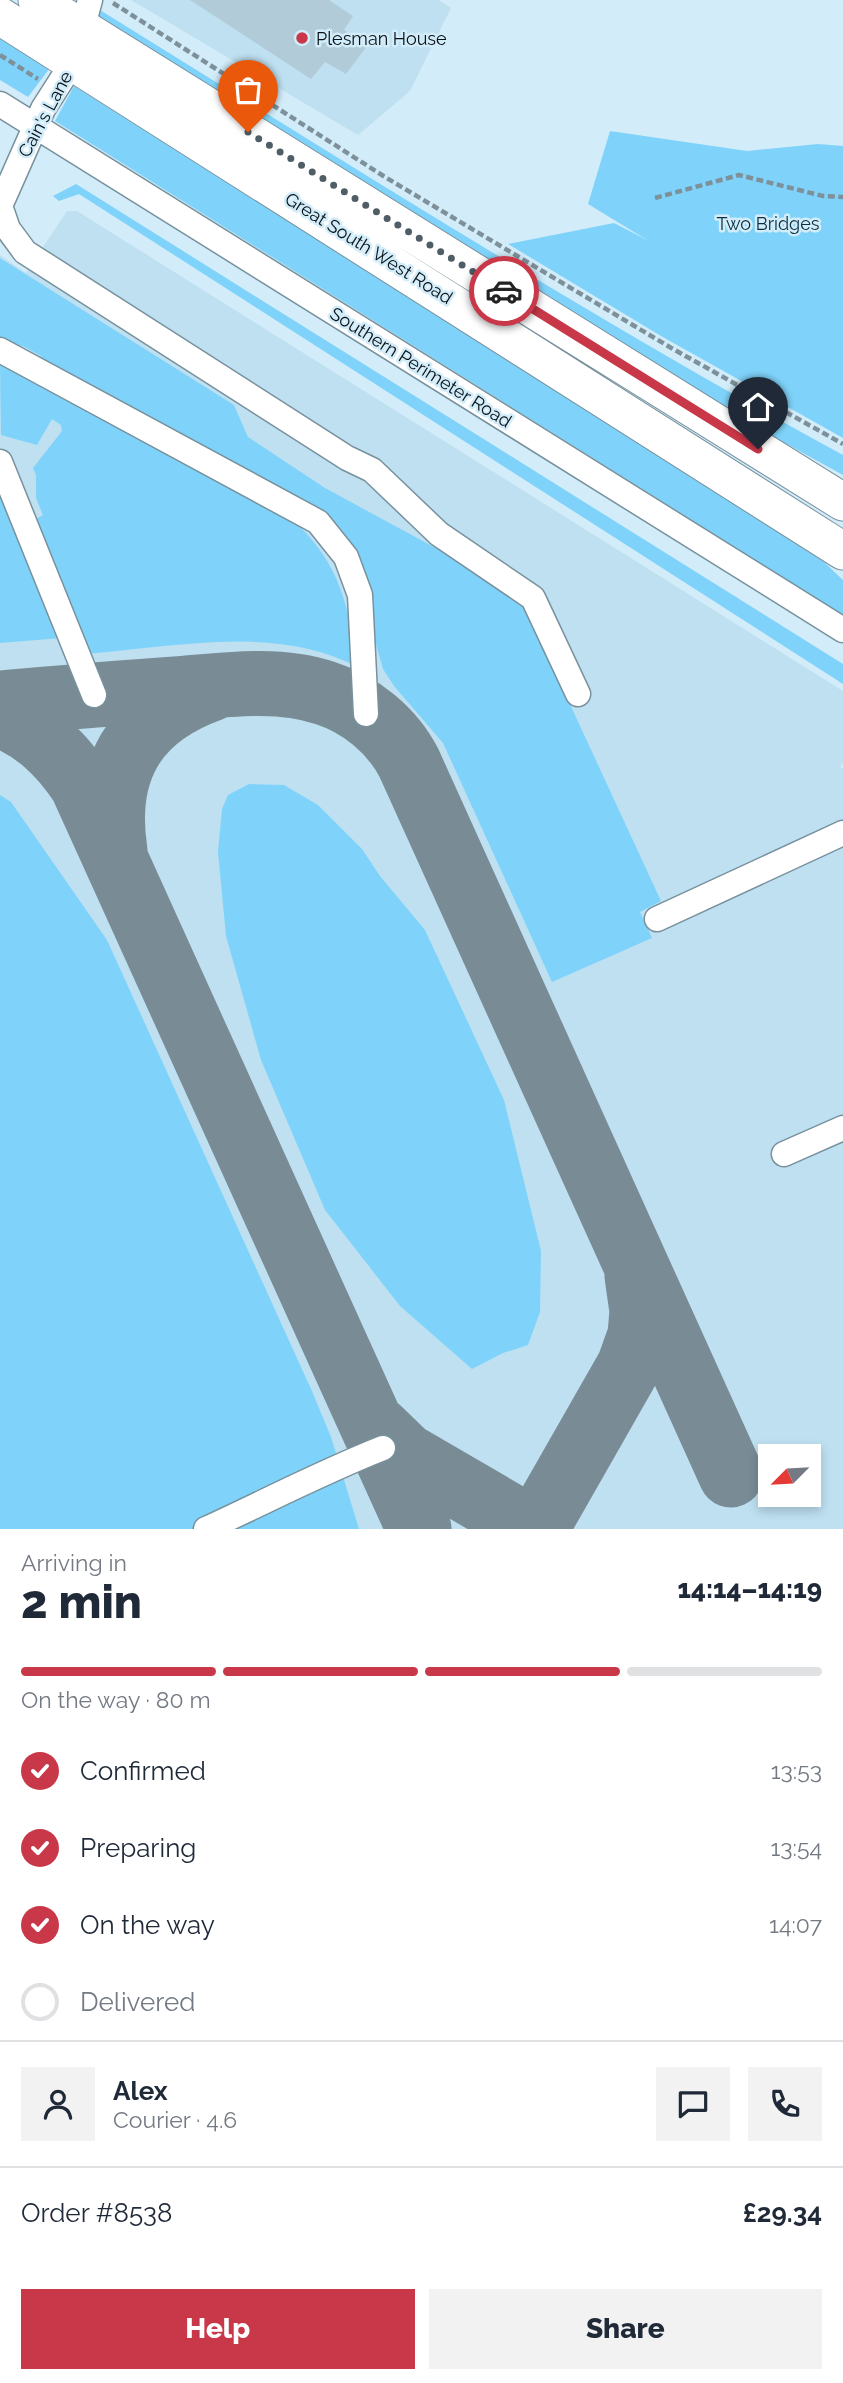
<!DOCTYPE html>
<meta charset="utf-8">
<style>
body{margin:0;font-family:Raleway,sans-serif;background:#f2f2f3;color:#1f2937;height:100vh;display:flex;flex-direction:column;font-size:26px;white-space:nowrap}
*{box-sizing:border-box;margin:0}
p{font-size:23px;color:#747a83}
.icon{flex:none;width:38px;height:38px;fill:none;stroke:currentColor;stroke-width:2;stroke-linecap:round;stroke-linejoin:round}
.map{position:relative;height:1529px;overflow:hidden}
.sheet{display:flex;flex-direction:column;background:#fff;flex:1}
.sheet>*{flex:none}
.needle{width:46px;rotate:246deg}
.controls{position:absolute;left:758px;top:1444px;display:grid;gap:14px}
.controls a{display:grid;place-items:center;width:63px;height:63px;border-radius:0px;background:#fff;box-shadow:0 4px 10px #0003;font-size:35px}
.pin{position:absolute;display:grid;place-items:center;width:60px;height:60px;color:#fff;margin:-72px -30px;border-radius:50% 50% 50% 0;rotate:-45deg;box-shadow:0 0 7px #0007}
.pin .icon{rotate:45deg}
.courier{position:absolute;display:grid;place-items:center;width:70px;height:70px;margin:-35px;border:5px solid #c93848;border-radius:50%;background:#fff;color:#222;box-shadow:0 2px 9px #0007}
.headline em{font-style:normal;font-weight:800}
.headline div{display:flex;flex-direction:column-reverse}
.headline{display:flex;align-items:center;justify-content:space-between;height:119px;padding:0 21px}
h1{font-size:46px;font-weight:800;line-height:52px}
.bar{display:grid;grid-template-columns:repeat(4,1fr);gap:10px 7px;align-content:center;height:84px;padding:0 21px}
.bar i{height:9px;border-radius:5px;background:#e0e1e3}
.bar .active{background:#c93848}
.bar p{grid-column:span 4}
.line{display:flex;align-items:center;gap:18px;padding:0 21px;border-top:2px solid #e0e1e3}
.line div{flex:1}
.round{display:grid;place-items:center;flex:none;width:74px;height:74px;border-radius:0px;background:#f2f2f3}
ol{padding:0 21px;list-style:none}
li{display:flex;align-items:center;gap:21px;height:77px}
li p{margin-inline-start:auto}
li .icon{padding:7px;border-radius:50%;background:#c93848;color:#fff;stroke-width:4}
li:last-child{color:#747a83}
li i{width:38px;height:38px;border:4px solid #e0e1e3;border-radius:50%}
.primary-button{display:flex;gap:14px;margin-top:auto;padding:14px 21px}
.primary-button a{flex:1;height:80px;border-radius:0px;background:#c93848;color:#fff;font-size:28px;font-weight:800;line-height:80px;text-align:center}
.primary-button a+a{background:#f2f2f3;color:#1f2937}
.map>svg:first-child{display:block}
.built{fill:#bee0f1;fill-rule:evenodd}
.green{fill:#7fd3fa}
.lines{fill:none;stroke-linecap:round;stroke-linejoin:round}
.taxiway{stroke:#798c95;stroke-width:65}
.building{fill:#b1cbd8}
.minor-casing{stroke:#78919d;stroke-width:27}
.highway-casing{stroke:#78919d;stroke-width:39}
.path{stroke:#7e919a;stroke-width:4.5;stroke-dasharray:7 3.5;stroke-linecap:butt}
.minor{stroke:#fff;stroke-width:24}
.highway{stroke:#fff;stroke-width:37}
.done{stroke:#4f5e66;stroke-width:7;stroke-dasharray:0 12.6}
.route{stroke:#c93848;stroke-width:9}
.poi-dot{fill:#c93848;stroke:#d2ecf9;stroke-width:2.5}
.labels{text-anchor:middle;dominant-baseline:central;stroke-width:5;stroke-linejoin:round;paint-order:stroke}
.poi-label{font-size:18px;fill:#091217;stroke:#d2ecf9;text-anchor:start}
.street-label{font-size:18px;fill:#091217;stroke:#d2ecf9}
.park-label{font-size:18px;fill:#083040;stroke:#d2ecf9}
</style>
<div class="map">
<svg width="843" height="1529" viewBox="0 0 843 1529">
<rect width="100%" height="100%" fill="#d2ecf9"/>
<path class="built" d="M131 0H439L451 8 410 91 358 135Z
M67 211H77L843 691V762L840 767 843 769V1529H0V255L26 273ZM770 1456H808V1494H770Z"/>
<path class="green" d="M100 10C345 162 589 317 843 455V475L741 419 92 22Z
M0 31 53 64 28 97 0 80Z
M74 86 619 428 824 562 843 580V615L55 121Z
M610 131 747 151 818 144 843 146V438L661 336 508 244 614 223 647 240 588 204Z
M76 184 843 664V684L79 194 59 201 53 196Z
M0 258 234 405 248 437 325 488 443 552 525 607 661 901 640 912 652 938 552 982 443 743 394 686 383 669 355 571 337 535 44 365 41 356 23 346 0 344Z
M0 364 293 520C341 564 348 606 358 667 275 624 176 647 86 654L36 519 43 515 36 498V475L33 468 62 431 61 425 52 419 37 445 1 435Z
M0 494 62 638 0 643Z
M249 784 284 785 318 805 362 849 380 876 425 930 504 1100 541 1251 540 1312 528 1345 503 1353 472 1369 400 1306 325 1210 261 1060 226 936 218 852 222 809 228 795Z
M0 795 11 802 107 940 311 1389 331 1437 359 1529H0Z"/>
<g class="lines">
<path class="taxiway" d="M0 703C59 698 117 693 176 689 223 685 279 677 325 693 360 704 392 730 409 763L731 1475
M0 715C36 729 61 753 82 785L419 1529
M115 851C103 771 133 717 211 689
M378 1429 405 1455 532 1529
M536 1529 629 1366 640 1335 642 1311 637 1276"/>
</g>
<path class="building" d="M190 0H329L353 16 344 30 367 46 346 74 325 62 311 79Z"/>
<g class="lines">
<g class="minor-casing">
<path id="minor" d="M0 104 843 630
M0 206 8 229 25 252 347 458 372 470 439 534 533 598 578 694
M0 206 43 109 73 62 90 0
M0 350 318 522 346 557 360 595 366 714
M0 462 94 695
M657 919 843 833
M784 1154 843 1128
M206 1529C265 1502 322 1472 383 1448"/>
</g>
<g class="highway-casing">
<path id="highway" d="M37 0 843 502
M0 16 843 551"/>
</g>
<path class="path" d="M113 3 385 177 673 349 843 444
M0 55 38 79
M655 198 739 175 823 196 843 197"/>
<use href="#minor" class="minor"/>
<use href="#highway" class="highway"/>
</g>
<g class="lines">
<path class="done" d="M248 132 504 291"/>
<path class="route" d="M504 291 758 449"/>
</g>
<circle class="poi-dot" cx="302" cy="38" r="7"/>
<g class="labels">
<g class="poi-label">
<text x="316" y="38">Plesman House</text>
</g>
<g class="street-label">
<text transform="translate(45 114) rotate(-62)">Cain's Lane</text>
<text transform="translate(369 248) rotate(32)">Great South West Road</text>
<text transform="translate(421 367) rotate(32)">Southern Perimeter Road</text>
</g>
<g class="park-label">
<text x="768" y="223">Two Bridges</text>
</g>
</g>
</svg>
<div class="controls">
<a><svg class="needle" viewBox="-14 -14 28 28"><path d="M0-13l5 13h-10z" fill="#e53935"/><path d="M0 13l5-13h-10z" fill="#747a83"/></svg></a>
</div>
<div class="pin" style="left:248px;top:132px;background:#ea580c"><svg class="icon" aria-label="bag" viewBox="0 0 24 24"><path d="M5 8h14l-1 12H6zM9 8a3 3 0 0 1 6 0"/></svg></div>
<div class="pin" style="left:758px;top:449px;background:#1f2937"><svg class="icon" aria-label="home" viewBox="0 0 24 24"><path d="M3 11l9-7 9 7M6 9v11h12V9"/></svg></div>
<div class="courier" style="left:504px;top:291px"><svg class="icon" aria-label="car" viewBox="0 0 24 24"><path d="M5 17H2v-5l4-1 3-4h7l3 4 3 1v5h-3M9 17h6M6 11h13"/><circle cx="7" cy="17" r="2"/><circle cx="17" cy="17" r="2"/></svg></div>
</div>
<section class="sheet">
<div class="headline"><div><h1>2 min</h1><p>Arriving in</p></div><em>14:14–14:19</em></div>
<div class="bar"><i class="active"></i><i class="active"></i><i class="active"></i><i></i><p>On the way · 80 m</p></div>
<ol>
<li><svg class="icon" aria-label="check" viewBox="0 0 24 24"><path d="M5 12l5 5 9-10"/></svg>Confirmed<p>13:53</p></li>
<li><svg class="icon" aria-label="check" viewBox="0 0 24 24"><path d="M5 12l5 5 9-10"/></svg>Preparing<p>13:54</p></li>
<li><svg class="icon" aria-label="check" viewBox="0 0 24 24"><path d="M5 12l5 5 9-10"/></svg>On the way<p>14:07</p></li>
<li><i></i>Delivered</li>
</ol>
<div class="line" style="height:126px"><a class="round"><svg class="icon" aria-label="person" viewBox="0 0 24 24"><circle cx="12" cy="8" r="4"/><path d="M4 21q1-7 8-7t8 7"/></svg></a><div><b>Alex</b><p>Courier · 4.6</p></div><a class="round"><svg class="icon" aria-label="chat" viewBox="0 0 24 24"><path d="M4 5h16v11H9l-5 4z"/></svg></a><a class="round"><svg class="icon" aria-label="phone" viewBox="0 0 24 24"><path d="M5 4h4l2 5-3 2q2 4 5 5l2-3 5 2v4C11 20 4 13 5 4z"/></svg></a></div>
<div class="line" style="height:91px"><div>Order #8538</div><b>£29.34</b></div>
<div class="primary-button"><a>Help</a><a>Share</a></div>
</section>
